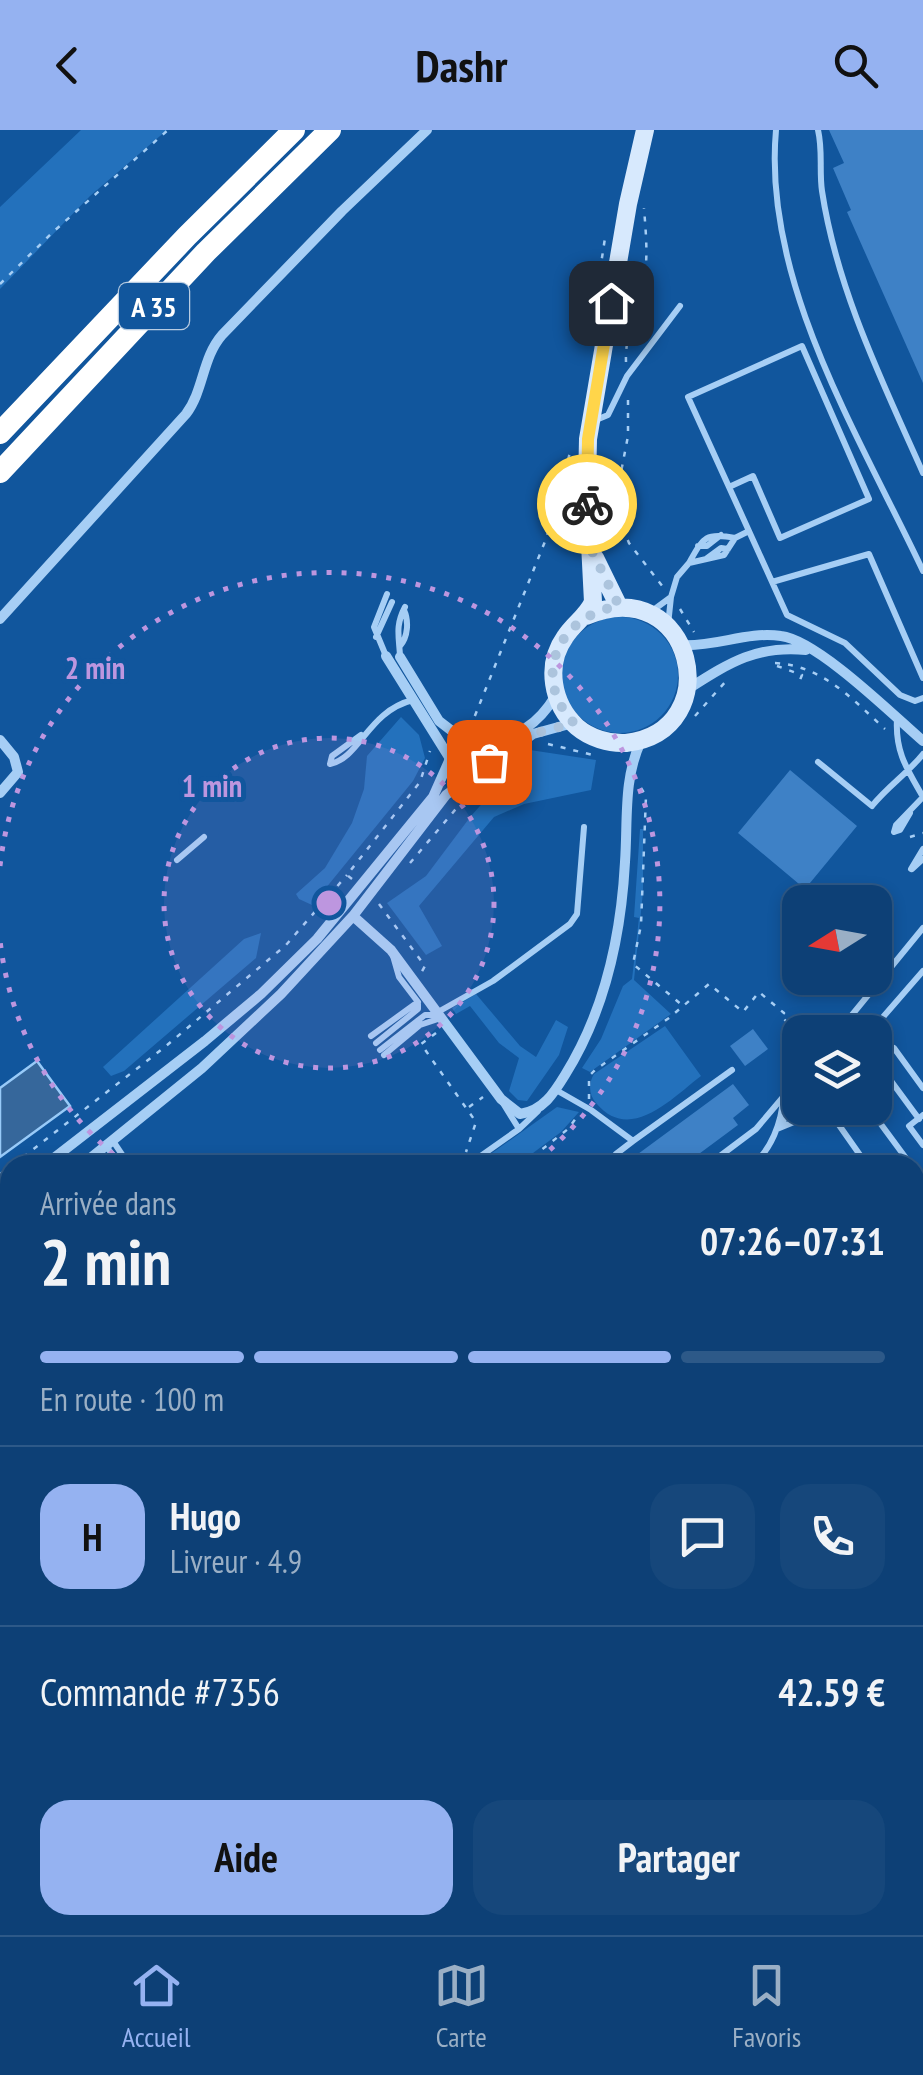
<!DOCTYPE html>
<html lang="fr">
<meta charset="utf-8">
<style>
body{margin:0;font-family:"PT Sans Narrow",sans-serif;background:#16477b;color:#f1f3f6;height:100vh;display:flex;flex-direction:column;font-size:38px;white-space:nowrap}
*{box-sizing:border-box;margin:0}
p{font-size:32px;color:#9aafc5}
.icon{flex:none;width:55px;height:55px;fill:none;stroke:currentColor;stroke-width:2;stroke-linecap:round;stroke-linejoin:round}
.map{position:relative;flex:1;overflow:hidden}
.drawer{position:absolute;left:0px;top:1025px;width:925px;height:780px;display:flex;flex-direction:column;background:#0d4076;border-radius:30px 30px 0 0;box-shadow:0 5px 15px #0003,0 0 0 2px #2d5988}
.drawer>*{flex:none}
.needle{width:65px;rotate:259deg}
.controls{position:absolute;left:782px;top:755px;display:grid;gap:20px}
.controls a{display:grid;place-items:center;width:110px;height:110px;border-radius:20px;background:#0d4076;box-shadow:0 5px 15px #0003,0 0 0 2px #2d5988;font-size:50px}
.pin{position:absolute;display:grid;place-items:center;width:85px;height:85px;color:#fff;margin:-42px;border-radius:20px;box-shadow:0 5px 15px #0006}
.courier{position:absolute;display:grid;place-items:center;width:100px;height:100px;margin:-50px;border:8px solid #ffd54a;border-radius:50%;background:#fff;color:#222;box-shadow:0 2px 12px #0007}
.summary em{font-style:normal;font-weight:600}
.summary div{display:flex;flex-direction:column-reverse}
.summary{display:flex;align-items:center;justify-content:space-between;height:170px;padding:0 40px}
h1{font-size:65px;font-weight:600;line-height:75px}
.bar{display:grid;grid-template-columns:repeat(4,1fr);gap:15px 10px;align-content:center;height:120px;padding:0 40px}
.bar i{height:12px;border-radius:8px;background:#2d5988}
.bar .active{background:#95b2f1}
.bar p{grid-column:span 4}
.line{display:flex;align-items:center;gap:25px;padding:0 40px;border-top:2px solid #2d5988}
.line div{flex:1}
.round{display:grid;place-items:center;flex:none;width:105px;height:105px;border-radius:30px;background:#16477b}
.primary-button{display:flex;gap:20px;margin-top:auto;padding:20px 40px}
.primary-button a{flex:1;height:115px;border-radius:30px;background:#95b2f1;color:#111;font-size:40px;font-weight:600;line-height:115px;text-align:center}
.primary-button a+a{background:#16477b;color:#f1f3f6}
header{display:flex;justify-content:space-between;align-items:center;height:130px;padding:0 40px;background:#95b2f1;color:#111;font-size:45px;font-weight:600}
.tab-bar{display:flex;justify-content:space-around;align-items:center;height:140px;border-top:2px solid #2d5988;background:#0d4076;font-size:28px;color:#9aafc5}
.tab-bar a{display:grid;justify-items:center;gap:5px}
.tab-bar .active{color:#95b2f1}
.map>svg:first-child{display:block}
.green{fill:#2371bc}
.water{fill:#36679b;stroke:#98caf8;stroke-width:2.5}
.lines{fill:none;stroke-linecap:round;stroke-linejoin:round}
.taxiway{stroke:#88aace;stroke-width:38}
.building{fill:#3e81c6}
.path{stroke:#a6cef5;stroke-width:2.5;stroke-dasharray:5 8;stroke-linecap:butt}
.service{stroke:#a6cef5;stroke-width:6}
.minor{stroke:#a6cef5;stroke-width:10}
.secondary{stroke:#d7e9fd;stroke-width:18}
.motorway{stroke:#fff;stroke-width:22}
.path-bridge{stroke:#a6cef5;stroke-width:2.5;stroke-dasharray:5 8;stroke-linecap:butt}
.service-bridge{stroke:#a6cef5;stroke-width:6}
.done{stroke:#acc4dd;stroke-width:10;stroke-dasharray:0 18}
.route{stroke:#ffd54a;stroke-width:12}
.ring{fill:none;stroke:#bd96df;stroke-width:5;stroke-dasharray:5 10}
.labels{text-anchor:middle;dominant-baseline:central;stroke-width:10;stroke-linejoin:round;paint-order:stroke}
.shield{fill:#11569d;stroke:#b8cce2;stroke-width:2.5}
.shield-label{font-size:28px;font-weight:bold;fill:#fff}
.centre{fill:#bd96df;stroke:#11569d;stroke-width:5}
.ring-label{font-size:30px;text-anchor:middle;font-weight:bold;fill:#bd96df;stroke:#11569d;stroke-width:10;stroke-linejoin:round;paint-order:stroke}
</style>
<header><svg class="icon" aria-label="back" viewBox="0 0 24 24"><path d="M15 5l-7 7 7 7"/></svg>Dashr<svg class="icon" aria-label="search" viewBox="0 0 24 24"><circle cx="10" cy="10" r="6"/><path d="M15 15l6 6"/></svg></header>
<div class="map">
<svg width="923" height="1805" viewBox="0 0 923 1805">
<rect width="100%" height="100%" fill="#11569d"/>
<path class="green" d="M81 0H167L90 66 0 159V77Z
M562 545a58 58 0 1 1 116 0a58 58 0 1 1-116 0Z
M401 587 419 605 425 628 413 651 312 775 299 769 296 764 325 738 352 693 364 659 367 626Z
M530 620 596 630 591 660 524 674 494 687 419 776 442 816 426 825 387 773 426 746 471 686Z
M640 699H643V762L634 850 671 884 590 942 582 938 601 909 623 856 632 849 639 788 634 787Z
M261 803 256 828 124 941 111 946 103 937 244 809Z
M476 864 520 916 536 927 556 890 568 897 559 925 527 971 518 970 509 961 519 928 499 913 470 876 456 884 452 878Z
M665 896 701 946C672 968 630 1014 596 973 589 965 588 954 594 944Z
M557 977 579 982 561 1002 517 1035H475Z"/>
<path class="water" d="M37 931 70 976 0 1027V958Z"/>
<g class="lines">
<path class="taxiway" d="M725 1795 732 1805
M781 1795 788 1805
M844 1795C866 1805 882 1805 904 1797"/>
</g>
<path class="building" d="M829 0H923V253L847 82 851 80 833 38 844 33Z
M790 640 857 696 805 759 738 703Z
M753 899 768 919 745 936 730 916Z
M733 954 749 975 733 988 738 995 684 1035H623Z"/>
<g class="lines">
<path class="path" d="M0 154 53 102 168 0
M598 154 605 108
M626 232C625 206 635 184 642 160 649 133 646 105 644 78
M628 270V306L616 368 620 391 629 413 663 457
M680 479 694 502
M775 533C823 536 851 568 885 599
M777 536 802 545 798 555
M695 586 726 551
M470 598 546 409 571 319
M548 614 593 625
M641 658 646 666 641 795 633 834 682 875
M910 707 923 703
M410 733 466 667
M352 749 347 745 420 652 430 621
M379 774 425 836 421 843
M436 903 421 914 476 992 466 1022
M589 969V946L595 940 669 888 709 854 743 882 759 862 784 883 781 887 799 901 791 910 800 918
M469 977 483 967
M13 1035 166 916 286 815 347 745
M449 1035 460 1027
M522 1035 568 999 579 984
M0 1044 10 1037
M0 1294 10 1286
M0 1306 10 1299
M0 1316 10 1309"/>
<path class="service" d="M776 0C762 152 861 309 923 441
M818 0C823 21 819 40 822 61 837 160 883 253 923 343
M596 290 608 285 627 246 680 176
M729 357 688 267 802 216 869 369 780 408 753 346 729 357 787 485 845 513 900 565 915 571 923 568
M735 408C705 402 703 408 689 433L724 425 735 408 749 401
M698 416H707L721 405
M706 429 721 418 728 419
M772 452 869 424 923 548
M671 467 677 447 689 433
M652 481 671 467 668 495
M376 507 392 472
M400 516C408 507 409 491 404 480
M386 526 374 497 387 464
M400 526C399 506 395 496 405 477
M897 589C895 622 907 639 923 667
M818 632 872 676C888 656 907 644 923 624
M330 634C360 628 368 581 413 570
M330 634 332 626 361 605
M894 702 896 695 923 667
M894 702 900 700 910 683
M177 730 204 707
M911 739 923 719
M912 739 923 729
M438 882 493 851 570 794 577 784 584 697
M838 902 923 798
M870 902 923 841
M371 906 418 872 399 847 393 826
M376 913 418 879V874
M380 920 425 885H437
M384 925 420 895 441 888
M880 936 919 989
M875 942 894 918 923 958
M556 960 591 980 633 1011 732 940
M501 970 519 999
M827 978 867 1035
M869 978 911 1035
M923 985 909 996 923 1015
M780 994 800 973
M777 999 799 990 814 978
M113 1011 129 1035
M106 1016 120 1035
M95 1024 103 1035
M616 1024 633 1011
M468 1035 519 999 538 981
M708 1035 756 999 800 947
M751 1035C771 1022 782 991 783 968
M915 1041 923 1052
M915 1077 923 1072
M915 1107 923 1119
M0 1115 10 1109
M915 1175 923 1181
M0 1271 10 1263
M0 1336 10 1329
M915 1428 923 1439
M915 1714 923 1709
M0 1743 10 1747
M58 1795 65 1805
M239 1795 240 1805
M649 1795 656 1805
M243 1805 258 1795
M793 1805 807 1795"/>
<path class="minor" d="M0 489 186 284C204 260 202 228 222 205L342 81 427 0
M682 515C716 517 747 501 781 506 817 510 893 585 923 611
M386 526 449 627
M400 527 439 591 465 611
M688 559C729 533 756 515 806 520
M0 610 14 627 18 642 0 663
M449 630a20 20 0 1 1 40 0a20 20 0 1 1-40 0Z
M482 615C519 604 536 598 556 565
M488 637 533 604 573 593
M353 786 391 820 501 969 520 984C543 981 554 963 565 945 605 881 621 807 625 732 628 691 623 649 641 611
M45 1035 205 911 261 864 317 809 433 667 449 631
M82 1035 202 938 281 864 353 786 446 665 468 649
M0 1069 10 1061
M0 1109 10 1096"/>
<path class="secondary" d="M595 428 619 477
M586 486C693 440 730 601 626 613 609 614 590 608 577 597 552 574 545 535 565 507 574 493 586 487 593 472L587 355 588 309 628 74 645 0"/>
<path class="motorway" d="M0 303 187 106 294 0
M0 342 206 122 330 0"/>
<path class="path-bridge" d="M0 1393 10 1386"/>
<path class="service-bridge" d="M0 1378 10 1370"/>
</g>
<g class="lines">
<path class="done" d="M489 632 487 638 533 604 574 593C529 546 560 485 619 476L590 417 587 374"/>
<path class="route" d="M587 374 588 309 611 173"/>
</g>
<circle cx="329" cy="773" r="165" fill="#bd96df" fill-opacity=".12"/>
<g class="ring">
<circle cx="329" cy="773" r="165"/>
<path d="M125 1034A331 331 0 0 1 0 810M0 736A331 331 0 1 1 533 1034"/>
</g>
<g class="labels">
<rect class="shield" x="119" y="153" width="70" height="46" rx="8"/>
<g class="shield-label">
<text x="154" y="176">A 35</text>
</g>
</g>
<circle cx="329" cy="773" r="15" class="centre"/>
<g class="ring-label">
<text x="95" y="549">2 min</text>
<text x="212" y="667">1 min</text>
</g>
</svg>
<div class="controls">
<a><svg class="needle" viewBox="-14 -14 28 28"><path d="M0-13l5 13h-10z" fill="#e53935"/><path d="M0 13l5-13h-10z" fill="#9aafc5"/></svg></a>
<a><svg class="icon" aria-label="layers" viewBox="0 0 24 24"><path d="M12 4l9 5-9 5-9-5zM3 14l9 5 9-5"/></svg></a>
</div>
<div class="pin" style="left:489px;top:632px;background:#ea580c"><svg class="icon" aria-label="bag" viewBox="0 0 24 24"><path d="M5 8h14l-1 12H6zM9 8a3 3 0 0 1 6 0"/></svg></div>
<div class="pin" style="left:611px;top:173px;background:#1f2937"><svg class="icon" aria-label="home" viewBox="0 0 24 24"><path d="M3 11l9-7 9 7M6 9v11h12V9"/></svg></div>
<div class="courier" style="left:587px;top:374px"><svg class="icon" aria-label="bike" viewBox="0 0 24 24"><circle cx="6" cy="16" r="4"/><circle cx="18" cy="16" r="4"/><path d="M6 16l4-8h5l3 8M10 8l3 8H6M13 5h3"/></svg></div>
<section class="drawer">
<div class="summary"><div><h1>2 min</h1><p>Arrivée dans</p></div><em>07:26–07:31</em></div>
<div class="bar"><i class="active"></i><i class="active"></i><i class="active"></i><i></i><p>En route · 100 m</p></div>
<div class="line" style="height:180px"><b class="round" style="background:#95b2f1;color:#111">H</b><div><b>Hugo</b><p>Livreur · 4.9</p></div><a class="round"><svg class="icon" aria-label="chat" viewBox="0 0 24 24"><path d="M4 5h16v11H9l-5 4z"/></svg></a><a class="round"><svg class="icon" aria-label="phone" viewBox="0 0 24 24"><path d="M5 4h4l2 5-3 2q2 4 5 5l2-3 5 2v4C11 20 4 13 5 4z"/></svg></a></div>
<div class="line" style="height:130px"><div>Commande #7356</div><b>42.59 €</b></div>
<div class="primary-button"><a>Aide</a><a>Partager</a></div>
</section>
</div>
<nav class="tab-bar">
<a class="active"><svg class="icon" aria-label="home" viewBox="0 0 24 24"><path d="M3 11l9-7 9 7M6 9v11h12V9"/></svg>Accueil</a>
<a><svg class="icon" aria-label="map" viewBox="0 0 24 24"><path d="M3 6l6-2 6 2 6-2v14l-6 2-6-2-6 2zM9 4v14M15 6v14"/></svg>Carte</a>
<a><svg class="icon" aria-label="saved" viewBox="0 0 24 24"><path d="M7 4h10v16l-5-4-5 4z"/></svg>Favoris</a>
</nav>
